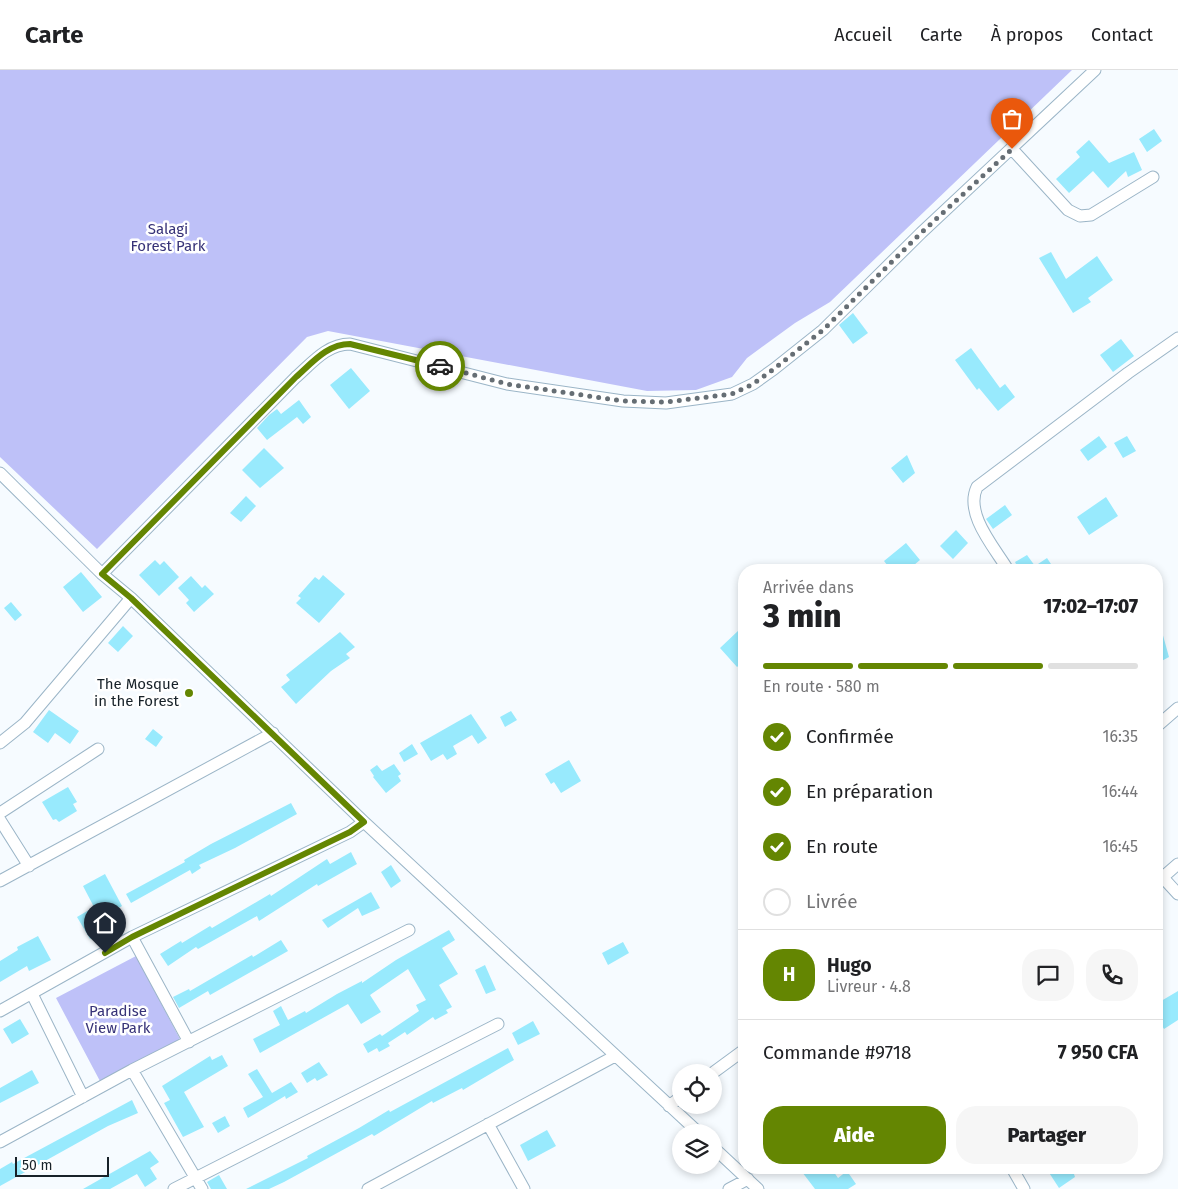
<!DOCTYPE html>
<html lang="fr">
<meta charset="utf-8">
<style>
body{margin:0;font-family:"Fira Sans",sans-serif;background:#f6f6f6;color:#202124;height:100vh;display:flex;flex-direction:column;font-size:19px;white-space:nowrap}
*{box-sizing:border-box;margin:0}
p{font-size:16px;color:#757577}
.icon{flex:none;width:28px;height:28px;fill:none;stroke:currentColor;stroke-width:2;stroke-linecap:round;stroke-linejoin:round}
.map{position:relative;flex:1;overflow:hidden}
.details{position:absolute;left:738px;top:494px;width:425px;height:610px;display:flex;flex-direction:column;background:#fff;border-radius:20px;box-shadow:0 2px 8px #0003}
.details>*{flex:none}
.buttons{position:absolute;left:672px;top:994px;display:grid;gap:10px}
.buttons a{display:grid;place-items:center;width:50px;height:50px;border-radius:50%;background:#fff;box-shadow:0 2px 8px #0003;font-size:25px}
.scale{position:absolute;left:15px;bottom:12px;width:94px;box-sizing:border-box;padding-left:5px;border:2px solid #182229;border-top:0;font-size:14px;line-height:18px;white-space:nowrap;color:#182229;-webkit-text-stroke:4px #fff;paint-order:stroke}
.pin{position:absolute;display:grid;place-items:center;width:42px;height:42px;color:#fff;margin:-51px -21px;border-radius:50% 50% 50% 0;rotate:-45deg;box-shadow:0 0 5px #0007}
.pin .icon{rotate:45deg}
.courier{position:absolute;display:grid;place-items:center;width:50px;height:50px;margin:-25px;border:4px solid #648602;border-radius:50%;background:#fff;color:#222;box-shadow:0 1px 6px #0007}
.head em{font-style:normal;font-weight:800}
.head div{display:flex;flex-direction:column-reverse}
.head{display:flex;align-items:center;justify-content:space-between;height:85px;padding:0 25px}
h1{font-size:32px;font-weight:800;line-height:38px}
.bar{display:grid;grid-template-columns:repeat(4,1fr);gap:8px 5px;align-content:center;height:60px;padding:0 25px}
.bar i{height:6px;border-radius:4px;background:#e0e0e0}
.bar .active{background:#648602}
.bar p{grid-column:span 4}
.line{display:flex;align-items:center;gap:12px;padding:0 25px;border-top:1px solid #e0e0e0}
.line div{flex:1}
.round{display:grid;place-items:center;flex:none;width:52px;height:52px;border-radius:20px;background:#f6f6f6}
ol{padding:0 25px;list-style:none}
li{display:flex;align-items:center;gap:15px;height:55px}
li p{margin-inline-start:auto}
li .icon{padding:5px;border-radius:50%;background:#648602;color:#fff;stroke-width:4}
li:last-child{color:#757577}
li i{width:28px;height:28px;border:2px solid #e0e0e0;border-radius:50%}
.button{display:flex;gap:10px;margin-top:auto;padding:10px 25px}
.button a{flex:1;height:58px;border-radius:20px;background:#648602;color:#fff;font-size:20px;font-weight:800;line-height:58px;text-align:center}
.button a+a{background:#f6f6f6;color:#202124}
header{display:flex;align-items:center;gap:30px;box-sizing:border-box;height:70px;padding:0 25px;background:#fff;border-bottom:1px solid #e0e0e0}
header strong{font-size:24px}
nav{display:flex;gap:28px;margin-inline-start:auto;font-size:18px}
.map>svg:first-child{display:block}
.green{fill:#bec1f8}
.building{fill:#98eafd}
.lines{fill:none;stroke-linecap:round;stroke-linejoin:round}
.street-casing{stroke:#9bb5c7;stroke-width:13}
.street{stroke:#fff;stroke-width:11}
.done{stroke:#666e74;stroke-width:5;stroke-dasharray:0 9}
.route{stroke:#648602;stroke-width:6}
.poi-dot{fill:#648602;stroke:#fff;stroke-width:2}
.labels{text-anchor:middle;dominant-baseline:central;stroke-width:5;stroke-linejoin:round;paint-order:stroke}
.park-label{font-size:15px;fill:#373378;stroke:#fff}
.poi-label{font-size:15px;fill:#182229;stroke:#fff;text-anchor:end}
</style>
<header>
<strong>Carte</strong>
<nav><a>Accueil</a><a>Carte</a><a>À propos</a><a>Contact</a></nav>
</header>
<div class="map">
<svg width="1178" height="1119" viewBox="0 0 1178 1119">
<rect width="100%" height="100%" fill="#f6fbff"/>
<path class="green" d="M0 0H1072L830 232 795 253 747 288 732 307 696 320 647 321 328 261 307 267 97 479 0 387Z
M136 886 181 971 101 1013 56 928Z"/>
<path class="building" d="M1154 59 1162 71 1147 82 1139 69Z
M1089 70 1109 93 1134 82 1142 100 1128 107 1126 101 1108 118 1093 101 1069 123 1056 109 1080 87 1076 82Z
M1051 182 1066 209 1097 186 1113 210 1088 228 1091 232 1073 243 1039 188Z
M853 243 868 263 853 274 839 255Z
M1121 269 1134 286 1113 302 1100 285Z
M971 278 1000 318 1005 314 1015 327 998 341 979 318 977 320 955 290Z
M351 298 370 321 349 339 330 315Z
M299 330 311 347 303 354 297 347 267 370 257 358 269 345 277 339 281 344Z
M1099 366 1107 377 1088 391 1080 380Z
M1127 366 1136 381 1123 388 1114 373Z
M264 378 284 398 260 418 242 400Z
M907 385 915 403 903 413 891 398Z
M246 426 256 436 241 452 230 443Z
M1106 427 1118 446 1089 465 1077 447Z
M1005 435 1012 445 993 459 986 449Z
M956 460 968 473 953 489 940 476Z
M906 473 920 490 908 500H891L884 491Z
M1027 485 1035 496 1047 488 1055 500H1019L1015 492Z
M155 490 160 495 164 491 179 507 159 526 139 505Z
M81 502 102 527 83 542 63 517Z
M323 505 345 524 319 553 296 533 301 528 298 526 315 507 319 510Z
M191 506 202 518 205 515 214 524 194 542 186 533 189 530 178 518Z
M11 532 22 545 15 551 4 538Z
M1156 551H1159L1169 587 1156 594Z
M123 556 133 566 118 582 108 573Z
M739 560 744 566V591L737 597 720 578Z
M340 562 355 577 346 584 350 588 331 601 296 634 281 617 290 610 286 605Z
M49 640 79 661 70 674 55 663 48 673 33 662Z
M511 641 517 650 505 657 500 647Z
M471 644 487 668 478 674 472 665 453 676 457 684 447 690 443 684 431 691 420 673Z
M153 659 163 667 156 677 145 669Z
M412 674 418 684 404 692 399 683Z
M569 690 581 711 561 723 554 712 551 714 545 704Z
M394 694 401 704 398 706 401 711 386 723 373 707 374 706 370 700 377 695 382 701Z
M68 717 77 732 73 734 77 741 59 752 56 749 53 750 42 732Z
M291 733 297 744 235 778 199 795 201 798 192 804 190 800 131 833 126 824 185 792 184 790 211 774Z
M351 782 357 794 318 816 317 814 259 851 257 846 198 879 196 877 168 896 160 884 181 871 182 873 210 856 212 858 270 824 271 826 327 789 330 794Z
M391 795 401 811 391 818 381 802Z
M105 804 122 836 102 848 108 858 90 869 77 847 94 837 83 816Z
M371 822 380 838 362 846 358 838 328 858 322 850Z
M449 860 455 870 442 878 458 904 439 915 452 937 446 940 448 943 435 950 433 947 407 965 405 962 388 973 390 976 379 982 377 978 368 983 363 974 380 964 382 966 419 941 416 935 426 930 408 899 370 925 381 942 361 954 348 934 260 983 253 969 280 955 273 941 281 936 288 950 305 941 306 943 337 924 362 911V913L396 890Z
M38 866 51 890 29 901 27 896 0 912V891L18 880 17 877Z
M281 870 288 881 210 925 208 921 179 938 173 927 189 919 190 921 252 885 253 887Z
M623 872 629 883 608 895 602 883Z
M485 895 496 920 486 924 475 900Z
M1178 921V950L1164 959 1156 946V934Z
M20 949 29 964 12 974 3 959Z
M533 951 540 964 518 975 512 963Z
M508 978 514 990 463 1020 462 1018 433 1033 432 1031 374 1066 372 1064 284 1112 269 1119H246L308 1088 307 1086 359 1058 389 1040 390 1042Z
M222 985 228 996 184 1022 204 1057 183 1067 164 1033 170 1030 162 1016 210 986 212 990Z
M319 992 328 1005 317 1011 315 1008 307 1013 301 1003Z
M257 999 272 1023 291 1012 298 1022 286 1029 285 1026 248 1048 243 1038 263 1027 248 1004Z
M32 1000 39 1013 0 1033V1018Z
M132 1030 138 1043 108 1056 0 1116V1099L12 1092 13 1094Z
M225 1046 230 1056 218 1063 212 1053Z
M547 1060 556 1076 528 1091 520 1075Z
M150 1081 159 1092 150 1098 157 1109 145 1117 137 1104 110 1119H83Z
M799 1098H831L838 1108 847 1101 856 1114 848 1119H815Z
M1046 1098H1072L1075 1107 1059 1118Z
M219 1105 227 1119H211L207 1112Z"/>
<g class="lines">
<g class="street-casing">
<path id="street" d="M1012 79 1068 140 1080 146 1091 145 1153 107
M0 403 102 504 131 528 364 752 698 1062
M1008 500C995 478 964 444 977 417L1128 303 1178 268
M102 504 296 307C312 293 327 274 350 274L507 314 623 331 666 333 732 324 753 314 774 299 823 260 921 163 1095 0
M1156 657 1178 638
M0 673 25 653 131 528
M0 743 98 679
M0 750 29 796
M1156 800 1178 824
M1163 807 1178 794
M0 811 273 663
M132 867 189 972
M32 924 83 1027
M0 941 132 867 350 762 364 752
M132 1000 202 1119
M714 1002 744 980
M669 1036 681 1027
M488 1054 524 1119
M0 1072 132 1000 409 860
M714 1078 758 1119
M1012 1098 1024 1119
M174 1119 498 954
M368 1119 615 986
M729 1119 748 1109"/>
</g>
<use href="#street" class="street"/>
</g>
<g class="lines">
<path class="done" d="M440 296 507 314 623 331 666 332 732 324 753 314 774 299 823 260 921 163 1012 79"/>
<path class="route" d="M105 883 132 867 350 762 364 752 131 528 102 504 296 307C312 293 327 274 350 274L440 296"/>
</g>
<circle class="poi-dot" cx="189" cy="623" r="5"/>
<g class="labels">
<g class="park-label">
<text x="168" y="159">Salagi<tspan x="168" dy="17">Forest Park</tspan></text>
<text x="118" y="941">Paradise<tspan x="118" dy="17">View Park</tspan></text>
</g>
<g class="poi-label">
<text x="179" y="614">The Mosque<tspan x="179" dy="17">in the Forest</tspan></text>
</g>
</g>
</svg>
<div class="buttons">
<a><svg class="icon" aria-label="locate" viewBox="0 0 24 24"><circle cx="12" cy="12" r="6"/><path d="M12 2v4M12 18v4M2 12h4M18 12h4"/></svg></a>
<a><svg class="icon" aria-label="layers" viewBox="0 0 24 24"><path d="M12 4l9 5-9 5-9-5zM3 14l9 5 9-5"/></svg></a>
</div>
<div class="scale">50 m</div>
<div class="pin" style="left:1012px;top:79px;background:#ea580c"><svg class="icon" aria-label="bag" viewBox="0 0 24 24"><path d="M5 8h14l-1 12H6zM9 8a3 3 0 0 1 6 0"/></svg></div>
<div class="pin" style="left:105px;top:883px;background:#1f2937"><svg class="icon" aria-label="home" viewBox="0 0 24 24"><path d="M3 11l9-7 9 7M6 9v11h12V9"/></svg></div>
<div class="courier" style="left:440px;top:296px"><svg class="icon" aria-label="car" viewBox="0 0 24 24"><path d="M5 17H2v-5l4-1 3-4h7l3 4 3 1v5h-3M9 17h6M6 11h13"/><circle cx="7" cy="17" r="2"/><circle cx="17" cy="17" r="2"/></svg></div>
<section class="details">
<div class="head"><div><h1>3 min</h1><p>Arrivée dans</p></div><em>17:02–17:07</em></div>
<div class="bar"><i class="active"></i><i class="active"></i><i class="active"></i><i></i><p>En route · 580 m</p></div>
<ol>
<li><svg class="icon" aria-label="check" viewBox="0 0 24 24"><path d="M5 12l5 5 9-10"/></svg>Confirmée<p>16:35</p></li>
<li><svg class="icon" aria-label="check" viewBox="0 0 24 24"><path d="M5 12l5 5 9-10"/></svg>En préparation<p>16:44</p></li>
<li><svg class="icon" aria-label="check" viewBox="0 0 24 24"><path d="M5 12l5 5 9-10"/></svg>En route<p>16:45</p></li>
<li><i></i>Livrée</li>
</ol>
<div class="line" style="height:90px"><b class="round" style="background:#648602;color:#fff">H</b><div><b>Hugo</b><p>Livreur · 4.8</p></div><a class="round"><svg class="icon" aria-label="chat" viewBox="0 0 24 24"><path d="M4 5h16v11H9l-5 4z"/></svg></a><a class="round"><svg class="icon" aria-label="phone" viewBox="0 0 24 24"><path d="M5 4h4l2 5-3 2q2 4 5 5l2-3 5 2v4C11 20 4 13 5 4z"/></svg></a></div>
<div class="line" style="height:65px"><div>Commande #9718</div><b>7 950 CFA</b></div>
<div class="button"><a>Aide</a><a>Partager</a></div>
</section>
</div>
